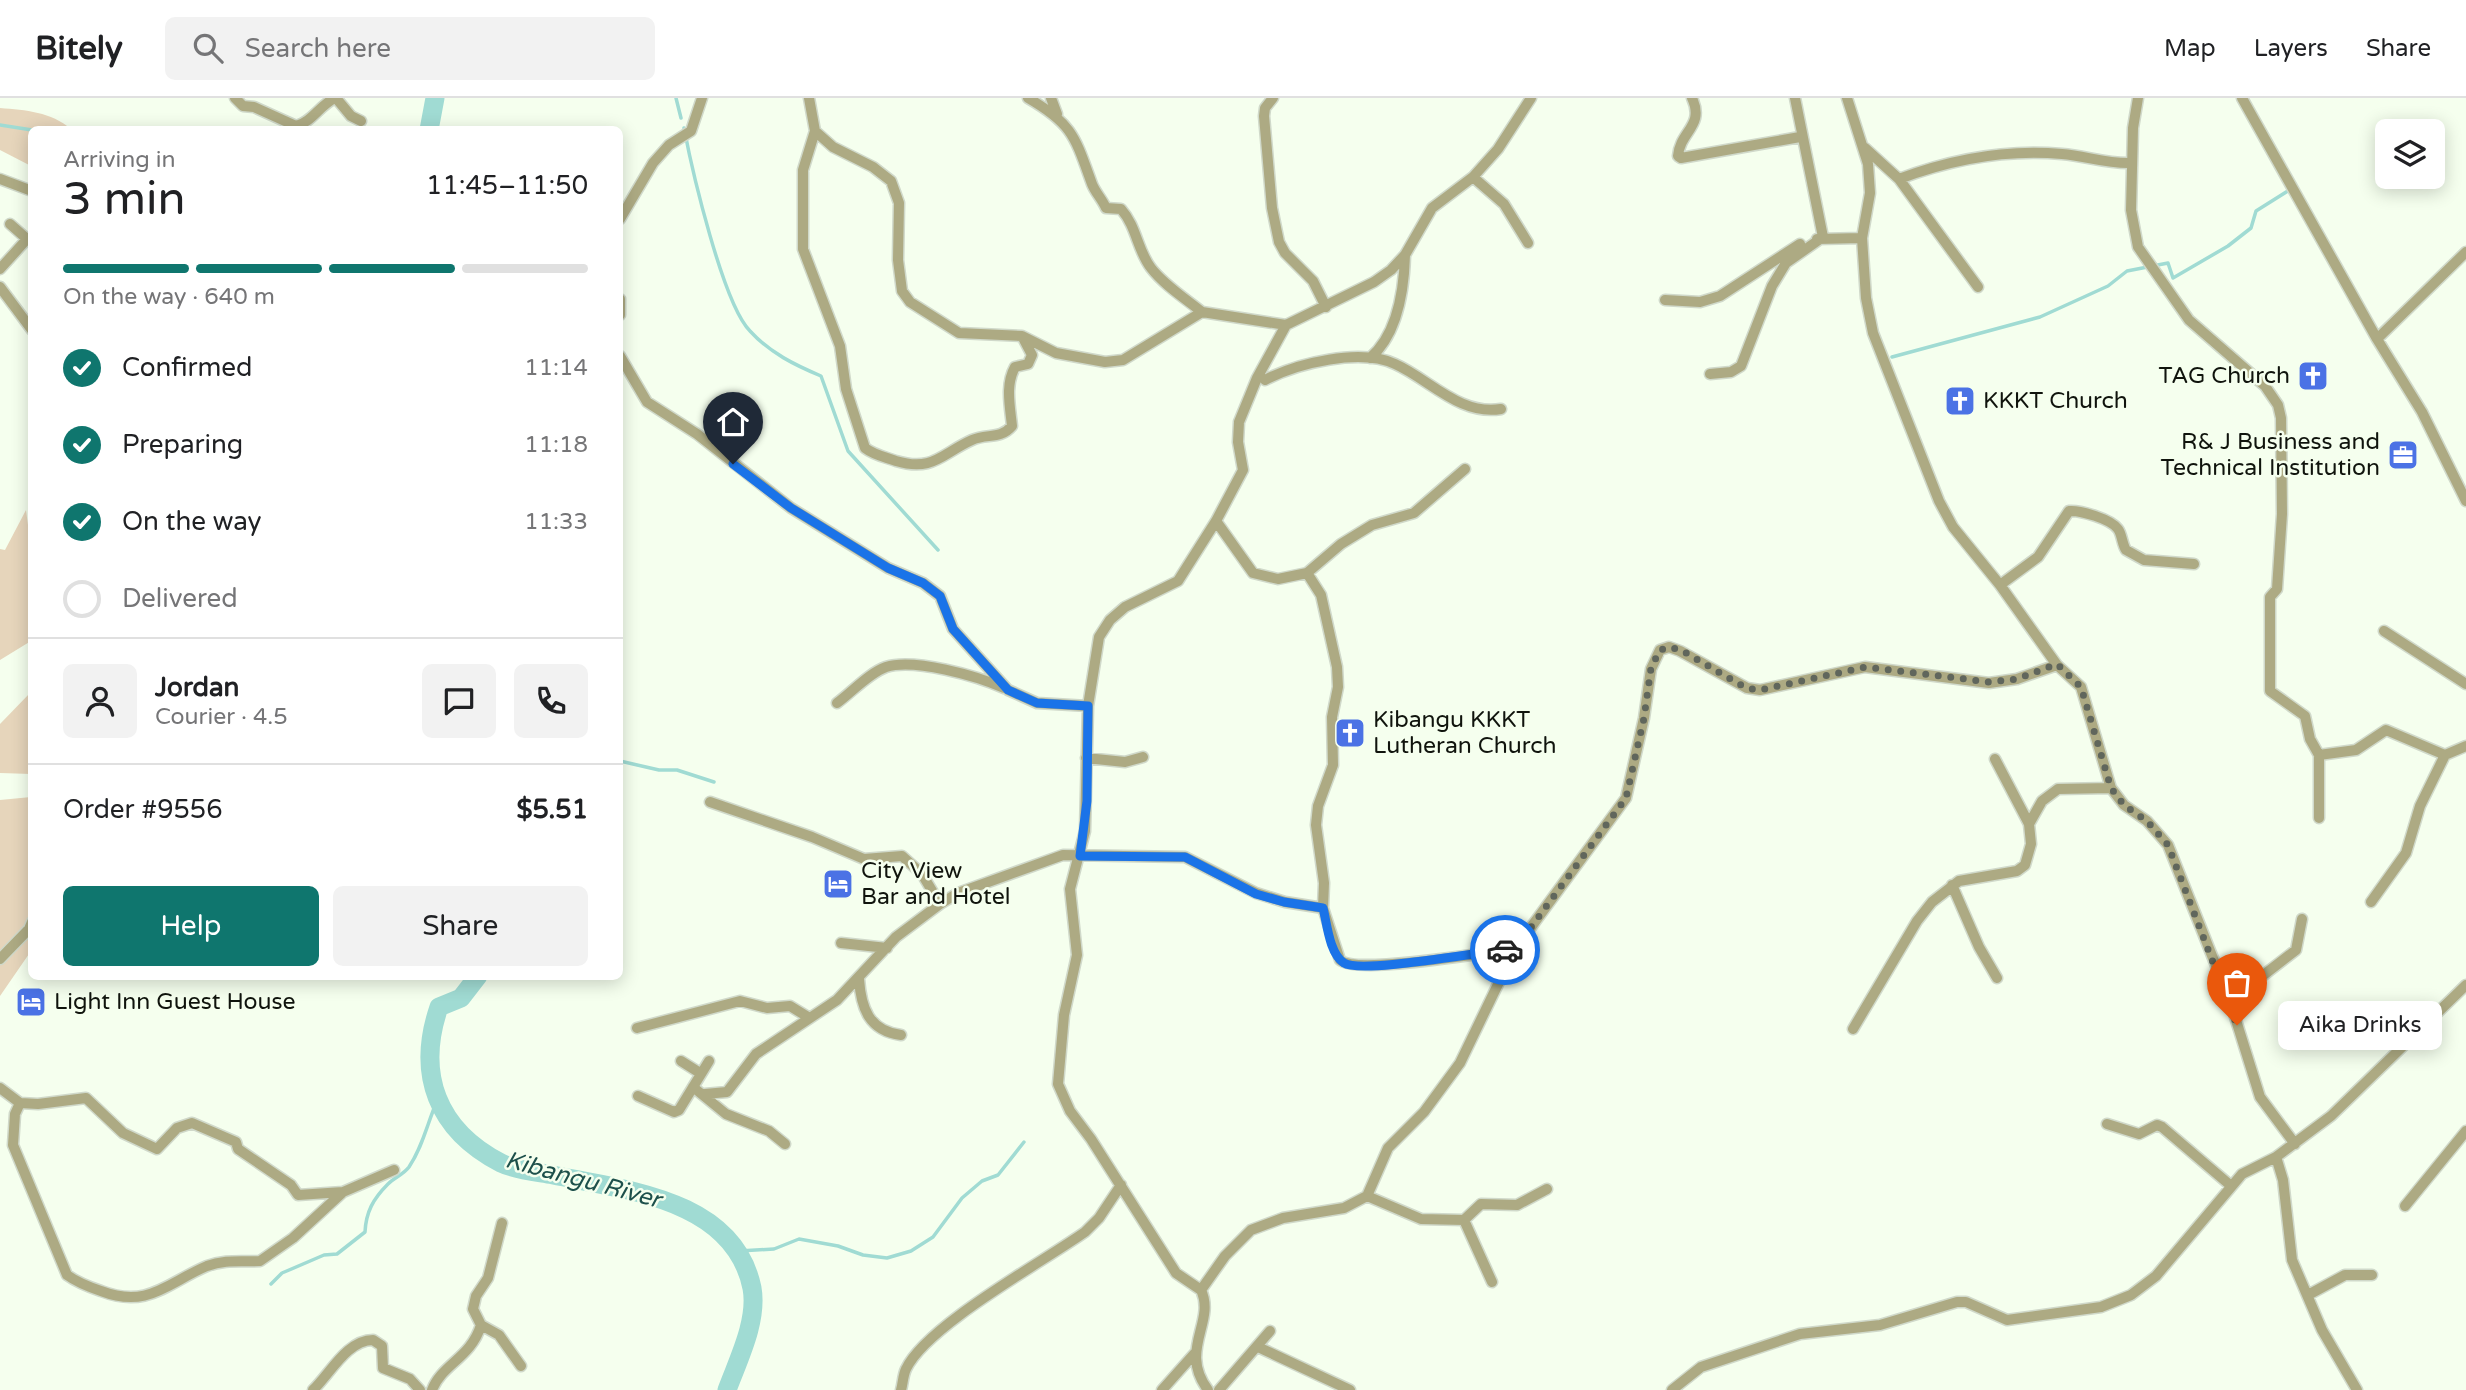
<!DOCTYPE html>
<meta charset="utf-8">
<style>
body{margin:0;font-family:"Varela Round",sans-serif;background:#f2f2f2;color:#202124;height:100vh;display:flex;flex-direction:column;font-size:26px;white-space:nowrap}
*{box-sizing:border-box;margin:0}
p{font-size:23px;color:#757577}
.icon{flex:none;width:38px;height:38px;fill:none;stroke:currentColor;stroke-width:2;stroke-linecap:round;stroke-linejoin:round}
.map{position:relative;flex:1;overflow:hidden}
.sheet{position:absolute;left:28px;top:28px;width:595px;height:854px;display:flex;flex-direction:column;background:#fff;border-radius:10px;box-shadow:0 4px 18px #0003}
.sheet>*{flex:none}
.tools{position:absolute;left:2375px;top:21px;display:grid;gap:14px}
.tools a{display:grid;place-items:center;width:70px;height:70px;border-radius:10px;background:#fff;box-shadow:0 4px 18px #0003;font-size:35px}
.pin{position:absolute;display:grid;place-items:center;width:60px;height:60px;color:#fff;margin:-72px -30px;border-radius:50% 50% 50% 0;rotate:-45deg;box-shadow:0 0 7px #0007}
.pin .icon{rotate:45deg}
.courier{position:absolute;display:grid;place-items:center;width:70px;height:70px;margin:-35px;border:5px solid #1a73e8;border-radius:50%;background:#fff;color:#222;box-shadow:0 2px 9px #0007}
.bubble{position:absolute;height:49px;border-radius:10px;background:#fff;box-shadow:0 4px 18px #0003;font-size:23px;font-weight:600;line-height:49px;text-align:center}
.head em{font-style:normal;font-weight:600}
.head div{display:flex;flex-direction:column-reverse}
.head{display:flex;align-items:center;justify-content:space-between;height:119px;padding:0 35px}
h1{font-size:46px;font-weight:600;line-height:52px}
.bar{display:grid;grid-template-columns:repeat(4,1fr);gap:10px 7px;align-content:center;height:84px;padding:0 35px}
.bar i{height:9px;border-radius:5px;background:#e0e0e0}
.bar .on{background:#0f766e}
.bar p{grid-column:span 4}
.line{display:flex;align-items:center;gap:18px;padding:0 35px;border-top:2px solid #e0e0e0}
.line div{flex:1}
.round{display:grid;place-items:center;flex:none;width:74px;height:74px;border-radius:10px;background:#f2f2f2}
ol{padding:0 35px;list-style:none}
li{display:flex;align-items:center;gap:21px;height:77px}
li p{margin-inline-start:auto}
li .icon{padding:7px;border-radius:50%;background:#0f766e;color:#fff;stroke-width:4}
li:last-child{color:#757577}
li i{width:38px;height:38px;border:4px solid #e0e0e0;border-radius:50%}
.primary-button{display:flex;gap:14px;margin-top:auto;padding:14px 35px}
.primary-button a{flex:1;height:80px;border-radius:10px;background:#0f766e;color:#fff;font-size:28px;font-weight:600;line-height:80px;text-align:center}
.primary-button a+a{background:#f2f2f2;color:#202124}
header{display:flex;align-items:center;gap:42px;box-sizing:border-box;height:98px;padding:0 35px;background:#fff;border-bottom:2px solid #e0e0e0}
header strong{font-size:33px}
nav{display:flex;gap:38px;margin-inline-start:auto;font-size:24px}
.search{width:490px;height:63px;background:#f2f2f2;display:flex;align-items:center;gap:18px;box-sizing:border-box;padding:0 24px;border-radius:10px;color:#757577;font-size:26px}
.map>svg:first-child{display:block}
.green{fill:#e6d5bb}
.lines{fill:none;stroke-linecap:round;stroke-linejoin:round}
.stream{stroke:#a0dbd3;stroke-width:3.5}
.river{stroke:#a0dbd3;stroke-width:19}
.street-casing{stroke:#d0d9ca;stroke-width:13}
.street{stroke:#adaa83;stroke-width:10}
.done{stroke:#60665c;stroke-width:7;stroke-dasharray:0 12.6}
.route{stroke:#1a73e8;stroke-width:9}
.labels{text-anchor:middle;dominant-baseline:central;stroke-width:5;stroke-linejoin:round;paint-order:stroke}
.poi-label{font-size:23px;fill:#10140d;stroke:#f5ffee;text-anchor:start}
.water-label{font-size:24px;font-style:italic;fill:#1d504b;stroke:#f5ffee}
</style>
<header>
<strong>Bitely</strong>
<div class="search"><svg class="icon" aria-label="search" viewBox="0 0 24 24"><circle cx="10" cy="10" r="6"/><path d="M15 15l6 6"/></svg>Search here</div>
<nav><a>Map</a><a>Layers</a><a>Share</a></nav>
</header>
<div class="map">
<svg width="2466" height="1292" viewBox="0 0 2466 1292">
<rect width="100%" height="100%" fill="#f5ffee"/>
<path class="green" d="M0 10C26 12 51 14 71 31L32 32 31 68 0 52Z
M26 412 32 457 31 543 0 562V451L5 452Z
M31 594V676L0 675V626Z
M31 699V853L0 898V702Z"/>
<g class="lines">
<path class="stream" d="M676 0 681 20
M0 27 32 32
M684 30C692 72 723 206 750 233 770 255 795 267 821 278L848 353 938 452
M1892 259 2040 219 2108 188 2127 173 2168 165 2173 180 2228 148 2251 130 2256 113 2291 91
M620 663 659 672H677L714 684
M739 1153 774 1151 799 1141 838 1148 863 1157 887 1160 911 1153 933 1139 962 1100 982 1083 998 1077 1024 1044
M271 1186 282 1175 324 1157 337 1156 365 1134C366 1114 373 1101 388 1086 394 1080 404 1076 409 1069 423 1048 427 1026 437 1003"/>
<path class="river" d="M429 32 435 0
M478 878 461 900 439 909C416 976 437 1032 501 1065 515 1072 537 1074 553 1077 626 1092 734 1101 752 1190 758 1223 738 1262 727 1292"/>
<g class="street-casing">
<path id="street" d="M235 0 243 8 254 9 296 28C312 24 320 7 335 0
M336 0 351 18 361 23
M809 0 815 33 803 72V151L840 248 846 291 865 350C874 357 885 359 896 363 933 374 941 356 972 342 987 335 1000 342 1012 328 1010 308 1005 287 1015 269L1028 266 1032 257 1022 238
M1028 0C1073 26 1075 39 1092 86 1095 94 1102 101 1106 110L1121 111C1137 129 1137 152 1151 170 1164 187 1186 201 1202 214
M1051 0 1057 16
M1273 0 1265 10 1264 18 1272 110 1279 144 1285 155 1313 183 1326 209
M1692 0C1705 28 1680 33 1678 58L1681 60 1800 39
M1847 0 1868 66 1870 95 1862 140 1866 200 1873 235 1939 403 1953 429 2000 487 2057 567 2081 589 2111 690 2124 707 2147 723 2168 747 2230 903 2260 999 2295 1046
M2138 0 2133 30 2131 112 2138 149 2189 222 2265 288 2278 307 2281 320 2282 416 2277 491 2270 499V593L2305 618 2310 641 2319 657 2356 652 2386 632 2445 657 2466 648
M2242 0 2377 241 2422 314 2466 403
M815 33 833 49 873 69 891 83 899 105 898 162 902 193 910 204 959 235 1022 238 1056 255 1105 264 1123 262 1202 214 1286 227
M1865 50 1899 81 1978 189
M1473 79 1504 106 1528 145
M0 81 32 93
M1899 81C1952 61 2006 51 2062 56 2086 58 2107 66 2131 65
M620 121 653 65 669 47 691 33 702 0
M1817 141 1862 140
M0 171 27 141 10 126
M0 189 32 232
M620 201V217
M1665 202 1700 204 1720 198 1800 146
M2377 241 2466 154
M620 258 647 304 697 336 791 410 888 470 923 485 940 498 953 531 1008 592 1037 605 1088 608
M1370 260C1398 236 1404 193 1405 157
M1710 276 1731 274 1741 268 1772 188 1786 165 1823 139 1795 0
M1265 282C1298 265 1360 250 1395 266 1429 281 1460 318 1501 311
M1216 423 1253 475 1278 481 1307 475 1321 497 1337 569 1338 589 1332 619 1333 667 1318 708 1316 727 1324 785 1323 810 1340 862C1357 877 1485 854 1515 851
M1307 475 1341 446 1372 427 1414 415 1465 371
M2000 487 2038 459 2069 413C2080 412 2111 421 2118 431 2122 436 2122 446 2126 452L2144 462 2194 466
M2384 533 2466 586
M837 605C852 594 869 575 886 569 914 560 977 578 1004 590
M1086 660 1125 664 1143 659
M1995 661 2029 726
M710 704 812 739 864 761 902 758 922 776 940 806
M2319 720V657
M1952 787 1979 849 1997 880
M2371 804 2406 755 2420 708 2445 657
M841 845 887 850
M0 861 29 831 32 824
M859 881C861 910 869 933 901 937
M2230 903 2296 852 2302 821
M637 930 740 903 767 910 790 908 808 919
M1853 931 1917 823 1932 804 1959 783 2017 773 2025 767 2031 746 2029 726 2042 703 2058 691 2111 690
M681 963 700 975
M693 989 726 1016 769 1033 785 1046
M0 990 20 1005 15 1016 13 1047 67 1177C78 1185 89 1189 101 1193 148 1211 167 1185 207 1168 225 1161 242 1164 260 1163L293 1140 343 1094 394 1072
M705 996 727 994 756 956 837 902 896 839 940 806 958 795 1063 757 1185 759 1256 795 1285 804 1323 810
M638 998 674 1014 679 1012 709 963
M20 1005 38 1006 86 1000 123 1035 157 1051 177 1030 192 1025 236 1044 238 1051 291 1087 298 1097 343 1094
M2107 1026 2139 1036 2157 1027 2162 1029 2230 1087
M2276 1059 2283 1082 2292 1162 2322 1232 2357 1292
M1367 1098 1421 1121 1464 1122 1492 1184
M2405 1108 2466 1033
M1464 1122 1481 1106 1517 1107 1547 1091
M502 1125 488 1180 476 1198 473 1211 481 1227 499 1237 521 1268
M1201 1192 1176 1175 1091 1041 1070 1013 1058 986 1064 917 1077 857 1070 791 1085 733 1088 608 1099 539 1110 522 1125 509 1178 483 1216 423 1243 372 1238 344 1239 324 1257 280 1286 227 1374 184 1391 172 1405 157 1432 110 1473 79 1498 51 1531 0
M1201 1192 1225 1158 1251 1132 1283 1120 1344 1110 1367 1098 1388 1050 1424 1014 1460 965 1515 851 1626 700 1644 620 1651 571 1660 552 1669 549 1680 553 1747 590 1760 592 1865 569 1989 585 2017 581 2057 567
M1201 1192C1216 1224 1178 1252 1208 1292
M2308 1197 2345 1177H2372
M1258 1249 1350 1292
M313 1292C330 1276 347 1242 373 1242L382 1248 383 1270 410 1281 420 1292
M432 1292C442 1266 471 1260 481 1227
M901 1292C903 1285 903 1277 906 1271 926 1228 1041 1165 1085 1134L1099 1120 1121 1087
M1162 1292 1195 1255
M1219 1292 1270 1233
M1672 1292 1701 1269 1800 1236 1880 1227 1957 1204H1966L2007 1222 2101 1209 2131 1197 2156 1178 2242 1076 2276 1059 2331 1018 2466 887"/>
</g>
<use href="#street" class="street"/>
</g>
<g class="lines">
<path class="done" d="M1505 852 1515 851 1626 700 1644 620 1651 570 1660 552 1669 549 1681 552 1746 590 1760 592 1866 569 1989 584 2017 581 2057 566 2081 589 2111 690 2124 707 2147 723 2168 747 2237 927"/>
<path class="route" d="M733 366 791 410 888 470 923 485 940 498 953 531 1008 592 1037 605 1088 608 1087 703 1080 758 1185 759 1256 796 1284 804 1323 810C1327 825 1329 855 1344 865 1361 876 1478 854 1505 852"/>
</g>
<defs>
<g id="church-square" transform="scale(1.575)"><rect x="-9" y="-9" width="18" height="18" rx="4" fill="#4b72e5" stroke="#f5ffee"/><path d="M-1.2-6h2.4v3.5h3.3v2.4h-3.3V6h-2.4V-.1h-3.3v-2.4h3.3Z" fill="#fff"/></g>
<g id="office-square" transform="scale(1.575)"><rect x="-9" y="-9" width="18" height="18" rx="4" fill="#4b72e5" stroke="#f5ffee"/><path d="M-6-3h4V-5.5h4V-3h4V5H-6ZM-1-4.5V-3h2v-1.5ZM-6 0V1H6V0Z" fill="#fff"/></g>
<g id="hotel-square" transform="scale(1.575)"><rect x="-9" y="-9" width="18" height="18" rx="4" fill="#4b72e5" stroke="#f5ffee"/><path d="M-6-4.5h1.5V1H6V5H4.5V3h-9V5H-6ZM-4 0a1.8 1.8 0 1 1 3.6 0ZM.5 0V-2.5h3Q6-2.5 6 0Z" fill="#fff"/></g>
</defs>
<g fill-rule="evenodd">
<use href="#church-square" x="2313" y="278"/>
<use href="#church-square" x="1960" y="303"/>
<use href="#office-square" x="2403" y="357"/>
<use href="#church-square" x="1350" y="635"/>
<use href="#hotel-square" x="838" y="786"/>
<use href="#hotel-square" x="31" y="904"/>
</g>
<g class="labels">
<g class="poi-label">
<text x="2290" y="278" text-anchor="end">TAG Church</text>
<text x="1983" y="303">KKKT Church</text>
<text x="2380" y="344" text-anchor="end">R&amp; J Business and<tspan x="2380" dy="26">Technical Institution</tspan></text>
<text x="1373" y="622">Kibangu KKKT<tspan x="1373" dy="26">Lutheran Church</tspan></text>
<text x="861" y="773">City View<tspan x="861" dy="26">Bar and Hotel</tspan></text>
<text x="54" y="904">Light Inn Guest House</text>
</g>
<g class="water-label">
<text transform="translate(583 1082) rotate(15)">Kibangu River</text>
</g>
</g>
</svg>
<div class="tools">
<a><svg class="icon" aria-label="layers" viewBox="0 0 24 24"><path d="M12 4l9 5-9 5-9-5zM3 14l9 5 9-5"/></svg></a>
</div>
<div class="pin" style="left:2237px;top:927px;background:#ea580c"><svg class="icon" aria-label="bag" viewBox="0 0 24 24"><path d="M5 8h14l-1 12H6zM9 8a3 3 0 0 1 6 0"/></svg></div>
<div class="pin" style="left:733px;top:366px;background:#1f2937"><svg class="icon" aria-label="home" viewBox="0 0 24 24"><path d="M3 11l9-7 9 7M6 9v11h12V9"/></svg></div>
<div class="courier" style="left:1505px;top:852px"><svg class="icon" aria-label="car" viewBox="0 0 24 24"><path d="M5 17H2v-5l4-1 3-4h7l3 4 3 1v5h-3M9 17h6M6 11h13"/><circle cx="7" cy="17" r="2"/><circle cx="17" cy="17" r="2"/></svg></div>
<div class="bubble" style="left:2278px;top:903px;width:164px">Aika Drinks</div>
<section class="sheet">
<div class="head"><div><h1>3 min</h1><p>Arriving in</p></div><em>11:45–11:50</em></div>
<div class="bar"><i class="on"></i><i class="on"></i><i class="on"></i><i></i><p>On the way · 640 m</p></div>
<ol>
<li><svg class="icon" aria-label="check" viewBox="0 0 24 24"><path d="M5 12l5 5 9-10"/></svg>Confirmed<p>11:14</p></li>
<li><svg class="icon" aria-label="check" viewBox="0 0 24 24"><path d="M5 12l5 5 9-10"/></svg>Preparing<p>11:18</p></li>
<li><svg class="icon" aria-label="check" viewBox="0 0 24 24"><path d="M5 12l5 5 9-10"/></svg>On the way<p>11:33</p></li>
<li><i></i>Delivered</li>
</ol>
<div class="line" style="height:126px"><a class="round"><svg class="icon" aria-label="person" viewBox="0 0 24 24"><circle cx="12" cy="8" r="4"/><path d="M4 21q1-7 8-7t8 7"/></svg></a><div><b>Jordan</b><p>Courier · 4.5</p></div><a class="round"><svg class="icon" aria-label="chat" viewBox="0 0 24 24"><path d="M4 5h16v11H9l-5 4z"/></svg></a><a class="round"><svg class="icon" aria-label="phone" viewBox="0 0 24 24"><path d="M5 4h4l2 5-3 2q2 4 5 5l2-3 5 2v4C11 20 4 13 5 4z"/></svg></a></div>
<div class="line" style="height:91px"><div>Order #9556</div><b>$5.51</b></div>
<div class="primary-button"><a>Help</a><a>Share</a></div>
</section>
</div>
